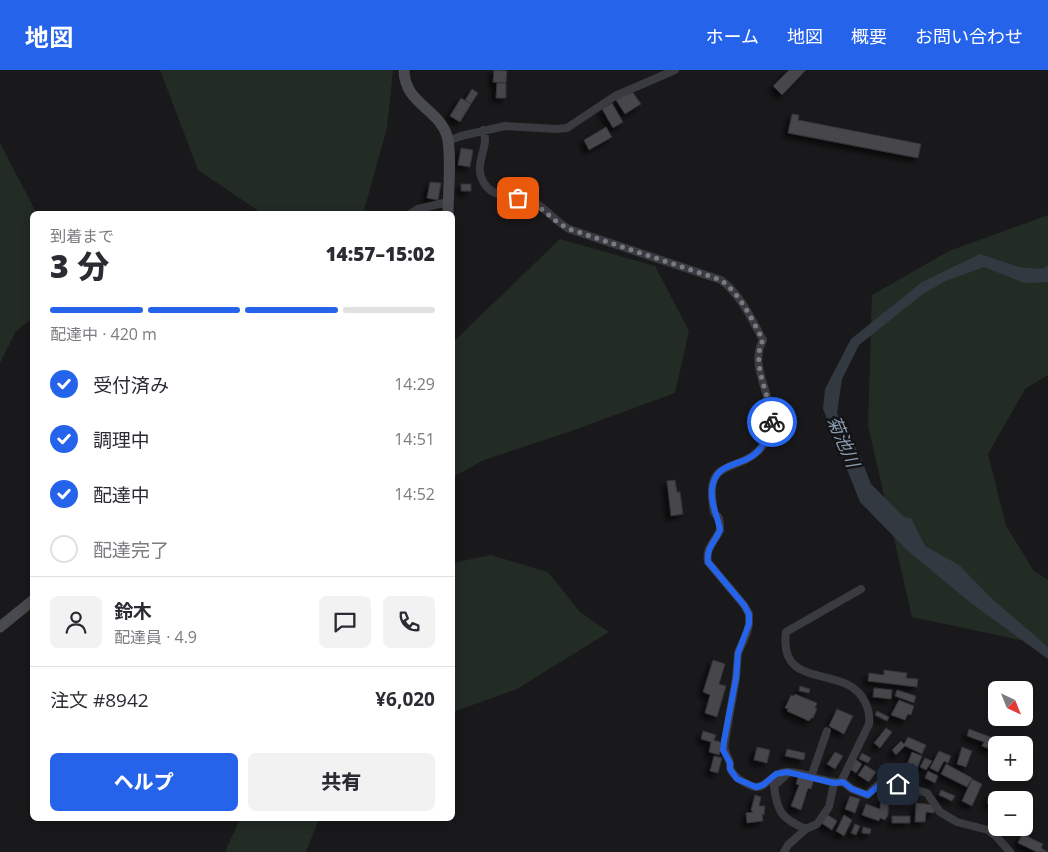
<!DOCTYPE html>
<html lang="ja">
<meta charset="utf-8">
<style>
body{margin:0;font-family:"Open Sans","Noto Sans JP",sans-serif;background:#f2f2f3;color:#2b2b33;height:100vh;display:flex;flex-direction:column;font-size:19px;white-space:nowrap}
*{box-sizing:border-box;margin:0}
p{font-size:16px;color:#7c7c81}
.icon{flex:none;width:28px;height:28px;fill:none;stroke:currentColor;stroke-width:2;stroke-linecap:round;stroke-linejoin:round}
.map{position:relative;flex:1;overflow:hidden}
.drawer{position:absolute;left:30px;top:141px;width:425px;height:610px;display:flex;flex-direction:column;background:#fff;border-radius:8px;box-shadow:0 2px 12px #0003}
.drawer>*{flex:none}
.needle{width:32px;rotate:137deg}
.controls{position:absolute;left:988px;top:611px;display:grid;gap:10px}
.controls a{display:grid;place-items:center;width:45px;height:45px;border-radius:8px;background:#fff;box-shadow:0 2px 12px #0003;font-size:25px}
.pin{position:absolute;display:grid;place-items:center;width:42px;height:42px;color:#fff;margin:-21px;border-radius:10px;box-shadow:0 2px 8px #0006}
.courier{position:absolute;display:grid;place-items:center;width:50px;height:50px;margin:-25px;border:4px solid #2563eb;border-radius:50%;background:#fff;color:#222;box-shadow:0 1px 6px #0007}
.headline em{font-style:normal;font-weight:800}
.headline div{display:flex;flex-direction:column-reverse}
.headline{display:flex;align-items:center;justify-content:space-between;height:85px;padding:0 20px}
h1{font-size:32px;font-weight:800;line-height:38px}
.bar{display:grid;grid-template-columns:repeat(4,1fr);gap:8px 5px;align-content:center;height:60px;padding:0 20px}
.bar i{height:6px;border-radius:4px;background:#e1e1e2}
.bar .selected{background:#2563eb}
.bar p{grid-column:span 4}
.line{display:flex;align-items:center;gap:12px;padding:0 20px;border-top:1px solid #e1e1e2}
.line div{flex:1}
.round{display:grid;place-items:center;flex:none;width:52px;height:52px;border-radius:8px;background:#f2f2f3}
ol{padding:0 20px;list-style:none}
li{display:flex;align-items:center;gap:15px;height:55px}
li p{margin-inline-start:auto}
li .icon{padding:5px;border-radius:50%;background:#2563eb;color:#fff;stroke-width:4}
li:last-child{color:#7c7c81}
li i{width:28px;height:28px;border:2px solid #e1e1e2;border-radius:50%}
.action{display:flex;gap:10px;margin-top:auto;padding:10px 20px}
.action a{flex:1;height:58px;border-radius:8px;background:#2563eb;color:#fff;font-size:20px;font-weight:800;line-height:58px;text-align:center}
.action a+a{background:#f2f2f3;color:#2b2b33}
header{display:flex;align-items:center;gap:30px;box-sizing:border-box;height:70px;padding:0 25px;background:#2563eb;color:#fff}
header strong{font-size:24px}
nav{display:flex;gap:28px;margin-inline-start:auto;font-size:18px}
.map>svg:first-child{display:block}
.green{fill:#232b25}
.water{fill:#323940}
.building{fill:#46464b;stroke:#333337;filter:url(#shadow)}
.lines{fill:none;stroke-linecap:round;stroke-linejoin:round}
.minor{stroke:#3a3b40;stroke-width:8}
.secondary{stroke:#494a4f;stroke-width:11}
.done{stroke:#797b82;stroke-width:5;stroke-dasharray:0 9}
.route{stroke:#2563eb;stroke-width:6}
.labels{text-anchor:middle;dominant-baseline:central;stroke-width:5;stroke-linejoin:round;paint-order:stroke}
.water-label{font-size:18px;font-style:italic;fill:#889bb0;stroke:#141416}
</style>
<header>
<strong>地図</strong>
<nav><a>ホーム</a><a>地図</a><a>概要</a><a>お問い合わせ</a></nav>
</header>
<div class="map">
<svg width="1048" height="782" viewBox="0 0 1048 782">
<defs>
<filter id="shadow"><feDropShadow dx="-4.5" dy="4.5" stdDeviation="2.5" flood-color="#0009"/></filter>
</defs>
<rect width="100%" height="100%" fill="#19191b"/>
<path class="green" d="M160 0H393L387 58 363 144H263L198 100Z
M0 73 37 144H32V249L16 261 0 293Z
M1048 145V305L1025 319 988 384 1006 456 1034 501 1048 510V576L912 547 868 356 872 225 949 181Z
M560 169 655 196 689 261 675 323 566 363 484 390 453 407V272Z
M491 485 548 502 580 542 609 562 517 619 453 642V493Z
M240 749H319L306 782H225Z"/>
<path class="water" d="M980 184 1019 197 1043 199 1048 195V212L1024 213 984 197 946 211 923 224 859 275 842 309 837 343 861 388 871 414 904 447 911 448 925 476 959 495 990 527 1048 577V589L971 533 909 482 860 432 823 339 825 319 851 269 922 212Z"/>
<path class="building" d="M494 0 507 1 506 13 493 12Z
M789 0H806L782 25 773 16Z
M497 13H506V28H496Z
M472 19 478 23 471 34 465 30Z
M631 20 641 34 625 44 616 30Z
M461 28 471 34 460 52 450 46Z
M612 33 623 52 613 58 602 39Z
M792 44 799 45 798 50 921 74 918 88 788 63Z
M606 57 612 67 589 80 584 70Z
M461 78 473 80 470 97 458 95Z
M430 112 441 113 438 130 427 128Z
M461 114H471V121H461Z
M675 410 677 422H680L683 444 671 446 667 411Z
M713 590 725 594 719 614 726 616 717 647 705 643 710 625 703 622Z
M884 600 907 603 906 608 918 609 917 617 868 611 869 603 884 605Z
M800 616 810 619 809 623 799 621Z
M874 618 892 620 891 629 873 627Z
M897 620 916 626 914 633 895 626Z
M795 624 817 633 815 638 817 639 813 648H811L809 651 787 641 788 639 785 638 791 625 794 626Z
M899 630 914 636 911 645 908 644 905 650 891 645Z
M837 639 853 646 844 664 829 656Z
M877 641 889 647 887 651 875 645Z
M886 658 892 662 880 678 874 673Z
M969 659 1001 671 1000 675H996V681L982 676 984 672 967 666Z
M703 661 716 665 714 670 723 673 719 685 709 682 711 672 701 669Z
M908 667 926 675 922 684 905 676 896 685 892 680 901 671 904 674Z
M757 677 770 680 767 693 754 690Z
M962 677 972 681 966 697 957 694Z
M787 679 805 683 804 690 785 686Z
M939 681 951 686 948 693 944 691 938 702 930 698Z
M835 682 843 686 835 699 827 694Z
M912 682 922 686 914 706 904 702Z
M862 683 871 688 868 693 859 689Z
M714 686 722 688 718 703 710 701Z
M925 688 932 691 926 700 920 697Z
M855 689 862 694 856 703 849 698Z
M946 694 972 708 967 717 941 704Z
M865 695 876 702 869 712 858 705Z
M895 695 902 697 900 702 893 700Z
M800 700 815 706 811 719 808 718 801 740 791 736 799 715 796 714Z
M928 701 938 706 935 713 925 708Z
M972 709 982 714 972 736 962 731Z
M941 720 955 726 952 731 939 725Z
M990 724 1000 728 999 730H996V736L987 733Z
M755 725 761 727 759 736H765L764 745 762 744 763 751 747 753 746 743 753 742 751 740Z
M850 726 860 729 855 743 845 739Z
M881 728H889L888 745 885 750 880 748 879 751 862 745 866 734 880 739Z
M916 733 935 735 934 743 926 742 925 752H915Z
M825 743 837 751 832 760 820 752Z
M844 745 852 750 844 766 836 761Z
M892 746H910V753H892Z
M855 754 860 756 856 765 851 763Z
M863 757 871 759 870 764 862 763Z
M1022 764 1043 774 1041 778 1048 782H1037L1018 773Z"/>
<g class="lines">
<path class="minor" d="M483 60C484 63 485 68 485 71 484 83 476 97 482 109 490 130 515 125 532 131 544 136 556 152 569 159L721 210C741 225 751 248 763 270 746 301 782 334 768 367 765 376 755 385 747 389 730 398 711 397 712 423 712 429 713 437 714 442 715 445 718 446 719 448 720 451 720 457 720 460 715 472 705 478 708 492L744 535 749 544V554L747 563 738 583 736 608 725 671C723 682 727 683 730 693 731 697 729 696 731 700 734 707 748 716 756 717 766 718 773 702 786 702 805 701 823 714 843 712L852 719 867 725 880 713 887 712 927 723 940 742 957 752 988 760 996 766 1010 782
M448 71 461 66 505 56 556 59 567 58 615 26 675 0
M410 144 418 139 448 132
M789 702 774 716C777 742 782 749 806 759
M811 707 827 661
M841 712 869 654C870 646 869 640 865 632 846 592 778 623 786 562L861 519
M784 782 788 775 806 759 817 754 829 737 834 713"/>
<path class="secondary" d="M404 0C404 33 439 39 447 66 452 84 448 124 448 144
M0 557 32 531"/>
</g>
<g class="lines">
<path class="done" d="M518 128 533 132 557 152 569 159 721 210C741 225 751 248 763 270 750 294 771 326 772 352"/>
<path class="route" d="M772 352C768 367 762 382 747 389 730 397 715 396 712 419 710 434 718 446 720 460 715 472 706 478 708 492L744 535 749 544V554L738 583 736 608 724 671 723 680 730 693V699L737 709 756 717 763 715 776 704 787 702 834 713 843 712 852 719 868 725C880 714 882 710 898 714"/>
</g>
<g class="labels">
<g class="water-label">
<text transform="translate(844 371) rotate(67)">菊池川</text>
</g>
</g>
</svg>
<div class="controls">
<a><svg class="needle" viewBox="-14 -14 28 28"><path d="M0-13l5 13h-10z" fill="#e53935"/><path d="M0 13l5-13h-10z" fill="#7c7c81"/></svg></a>
<a>+</a>
<a>−</a>
</div>
<div class="pin" style="left:518px;top:128px;background:#ea580c"><svg class="icon" aria-label="bag" viewBox="0 0 24 24"><path d="M5 8h14l-1 12H6zM9 8a3 3 0 0 1 6 0"/></svg></div>
<div class="pin" style="left:898px;top:714px;background:#1f2937"><svg class="icon" aria-label="home" viewBox="0 0 24 24"><path d="M3 11l9-7 9 7M6 9v11h12V9"/></svg></div>
<div class="courier" style="left:772px;top:352px"><svg class="icon" aria-label="bike" viewBox="0 0 24 24"><circle cx="6" cy="16" r="4"/><circle cx="18" cy="16" r="4"/><path d="M6 16l4-8h5l3 8M10 8l3 8H6M13 5h3"/></svg></div>
<section class="drawer">
<div class="headline"><div><h1>3 分</h1><p>到着まで</p></div><em>14:57–15:02</em></div>
<div class="bar"><i class="selected"></i><i class="selected"></i><i class="selected"></i><i></i><p>配達中 · 420 m</p></div>
<ol>
<li><svg class="icon" aria-label="check" viewBox="0 0 24 24"><path d="M5 12l5 5 9-10"/></svg>受付済み<p>14:29</p></li>
<li><svg class="icon" aria-label="check" viewBox="0 0 24 24"><path d="M5 12l5 5 9-10"/></svg>調理中<p>14:51</p></li>
<li><svg class="icon" aria-label="check" viewBox="0 0 24 24"><path d="M5 12l5 5 9-10"/></svg>配達中<p>14:52</p></li>
<li><i></i>配達完了</li>
</ol>
<div class="line" style="height:90px"><a class="round"><svg class="icon" aria-label="person" viewBox="0 0 24 24"><circle cx="12" cy="8" r="4"/><path d="M4 21q1-7 8-7t8 7"/></svg></a><div><b>鈴木</b><p>配達員 · 4.9</p></div><a class="round"><svg class="icon" aria-label="chat" viewBox="0 0 24 24"><path d="M4 5h16v11H9l-5 4z"/></svg></a><a class="round"><svg class="icon" aria-label="phone" viewBox="0 0 24 24"><path d="M5 4h4l2 5-3 2q2 4 5 5l2-3 5 2v4C11 20 4 13 5 4z"/></svg></a></div>
<div class="line" style="height:65px"><div>注文 #8942</div><b>¥6,020</b></div>
<div class="action"><a>ヘルプ</a><a>共有</a></div>
</section>
</div>
